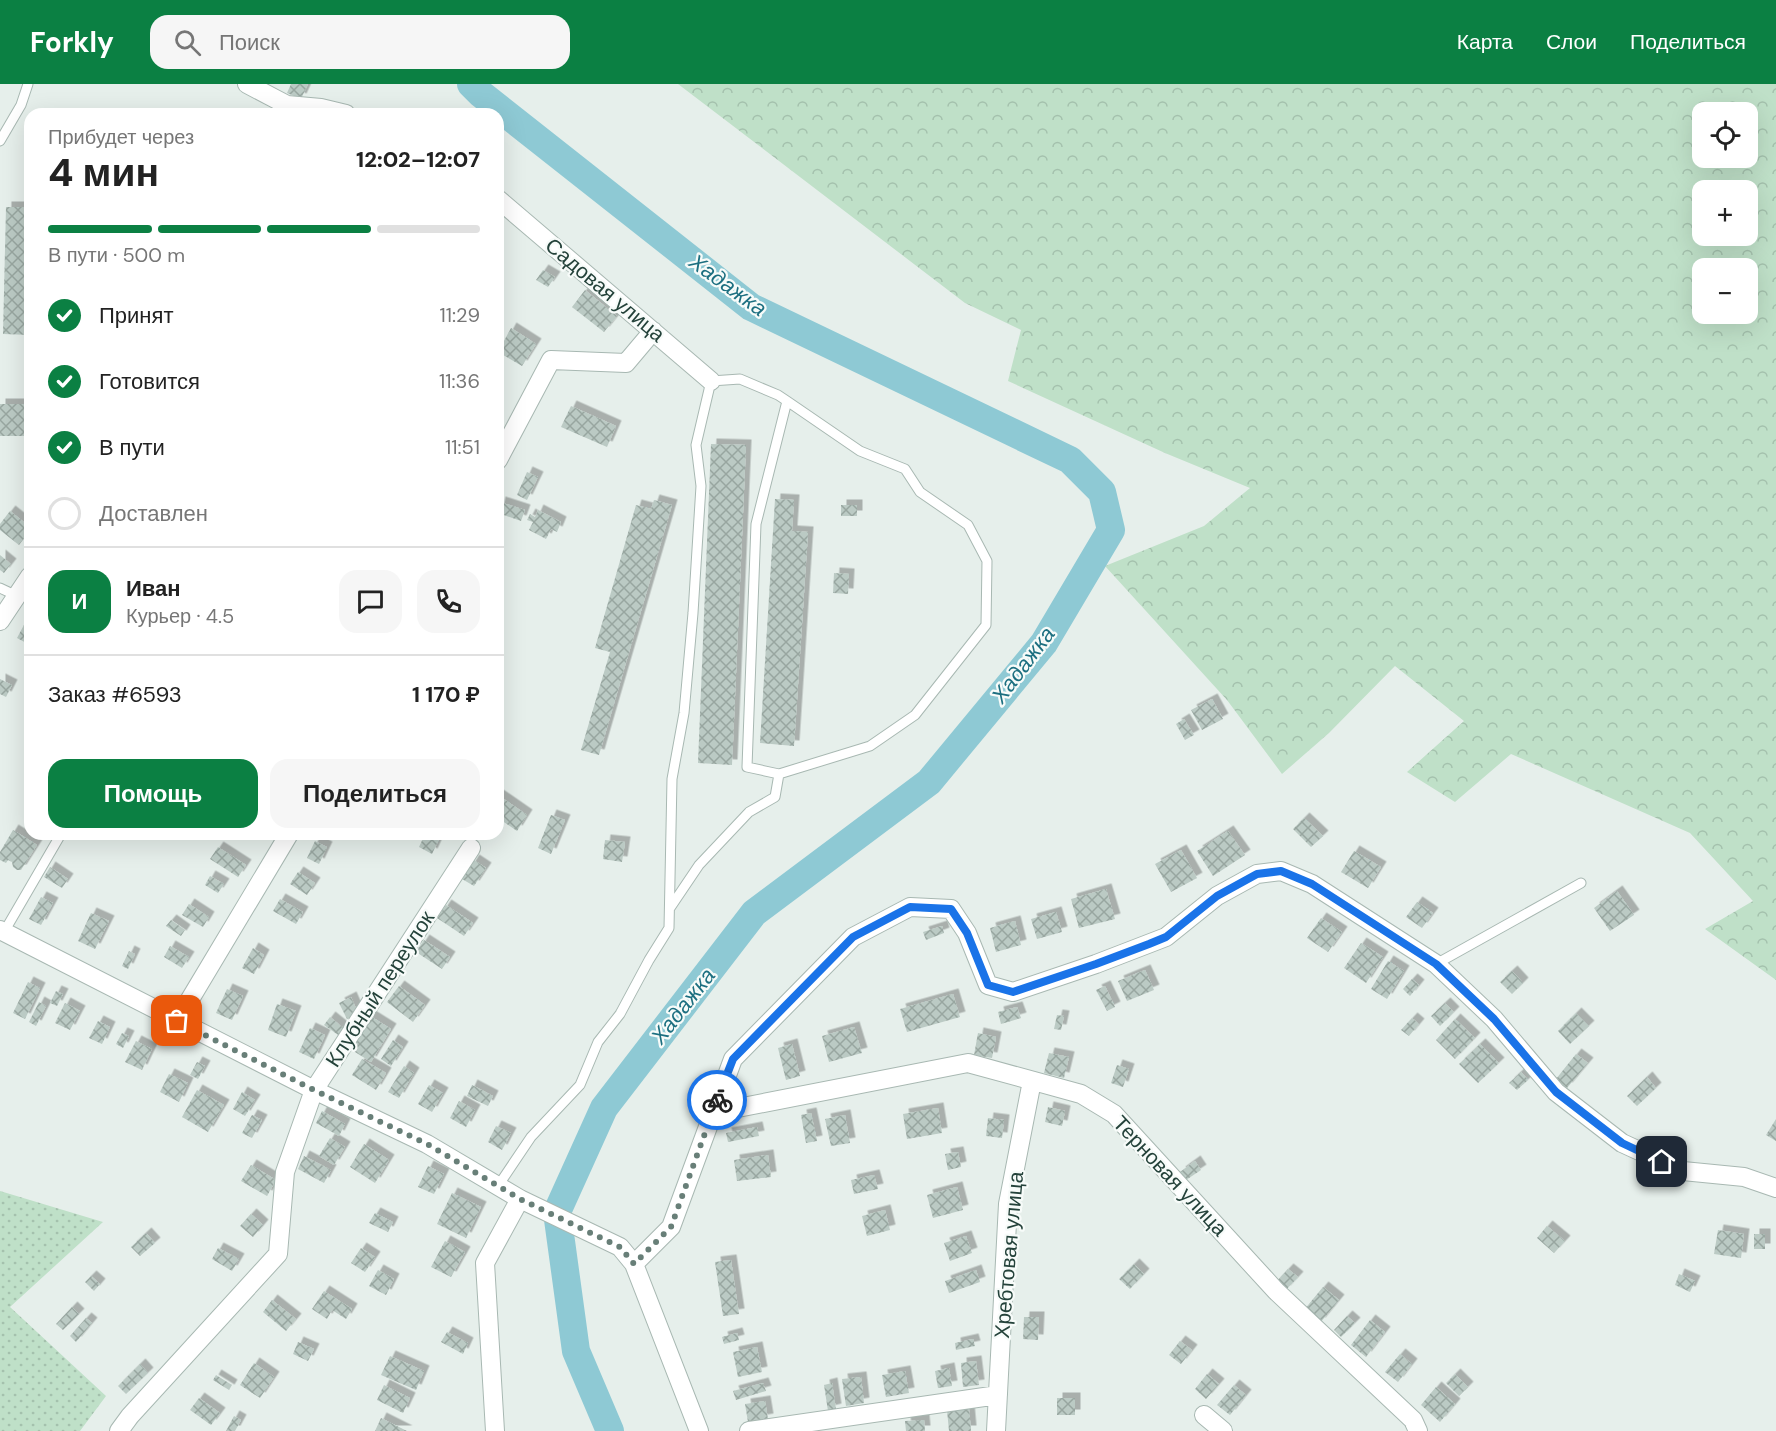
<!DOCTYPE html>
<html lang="ru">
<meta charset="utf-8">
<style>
body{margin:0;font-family:"DM Sans",sans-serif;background:#f6f6f6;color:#222;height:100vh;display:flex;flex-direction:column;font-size:22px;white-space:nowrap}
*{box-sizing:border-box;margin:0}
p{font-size:20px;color:#767676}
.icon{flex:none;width:33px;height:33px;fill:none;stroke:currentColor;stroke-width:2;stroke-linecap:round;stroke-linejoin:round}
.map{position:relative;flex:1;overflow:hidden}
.drawer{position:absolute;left:24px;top:24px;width:480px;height:732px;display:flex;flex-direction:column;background:#fff;border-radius:18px;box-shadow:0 6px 24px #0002}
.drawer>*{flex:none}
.fabs{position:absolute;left:1692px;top:18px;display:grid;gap:12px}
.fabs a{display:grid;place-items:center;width:66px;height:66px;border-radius:12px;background:#fff;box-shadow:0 6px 24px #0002;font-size:30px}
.pin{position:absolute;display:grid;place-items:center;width:51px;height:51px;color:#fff;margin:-26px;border-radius:12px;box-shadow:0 3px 9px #0006}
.courier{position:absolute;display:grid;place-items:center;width:60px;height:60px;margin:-30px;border:4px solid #1a73e8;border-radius:50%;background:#fff;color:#222;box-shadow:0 2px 8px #0007}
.head em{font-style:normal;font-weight:800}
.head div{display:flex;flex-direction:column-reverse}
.head{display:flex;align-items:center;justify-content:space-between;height:102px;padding:0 24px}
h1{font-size:39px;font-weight:800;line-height:45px}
.bar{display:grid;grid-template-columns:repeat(4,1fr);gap:9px 6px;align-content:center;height:72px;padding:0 24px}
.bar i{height:8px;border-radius:4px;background:#e0e0e0}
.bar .selected{background:#0b8043}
.bar p{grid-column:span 4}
.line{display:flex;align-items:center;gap:15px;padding:0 24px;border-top:2px solid #e0e0e0}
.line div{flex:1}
.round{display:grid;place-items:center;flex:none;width:63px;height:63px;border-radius:18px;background:#f6f6f6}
ol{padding:0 24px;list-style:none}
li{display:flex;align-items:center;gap:18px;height:66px}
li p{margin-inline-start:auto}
li .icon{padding:6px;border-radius:50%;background:#0b8043;color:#fff;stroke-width:4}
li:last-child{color:#767676}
li i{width:33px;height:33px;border:3px solid #e0e0e0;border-radius:50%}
.action{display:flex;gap:12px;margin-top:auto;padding:12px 24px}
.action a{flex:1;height:69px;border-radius:18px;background:#0b8043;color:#fff;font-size:24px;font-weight:800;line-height:69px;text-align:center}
.action a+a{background:#f6f6f6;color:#222}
header{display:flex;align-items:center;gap:36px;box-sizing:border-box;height:84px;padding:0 30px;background:#0b8043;color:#fff}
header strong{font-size:28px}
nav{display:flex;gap:33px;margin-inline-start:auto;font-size:21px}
.search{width:420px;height:54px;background:#f6f6f6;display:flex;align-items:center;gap:15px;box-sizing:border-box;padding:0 21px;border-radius:18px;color:#767676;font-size:22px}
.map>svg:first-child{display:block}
.green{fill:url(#green-dots)}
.forest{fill:url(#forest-crowns);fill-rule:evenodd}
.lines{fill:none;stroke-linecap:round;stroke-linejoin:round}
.river{stroke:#8ec9d4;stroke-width:28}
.building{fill:url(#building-cross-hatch);filter:url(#shadow)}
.service-casing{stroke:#a8b8b2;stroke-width:11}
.minor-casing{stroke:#a8b8b2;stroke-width:20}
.service{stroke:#fff;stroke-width:9}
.minor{stroke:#fff;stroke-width:18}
.done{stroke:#687f78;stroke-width:6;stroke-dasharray:0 10.8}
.route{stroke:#1a73e8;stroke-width:8}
.labels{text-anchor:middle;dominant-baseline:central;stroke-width:4.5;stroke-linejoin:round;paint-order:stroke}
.street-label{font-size:21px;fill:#24423a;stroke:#f7fbf9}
.water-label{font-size:22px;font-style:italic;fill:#1c6f80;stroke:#f7fbf9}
</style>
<header>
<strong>Forkly</strong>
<div class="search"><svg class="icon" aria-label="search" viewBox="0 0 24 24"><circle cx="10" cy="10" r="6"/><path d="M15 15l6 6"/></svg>Поиск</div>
<nav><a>Карта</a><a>Слои</a><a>Поделиться</a></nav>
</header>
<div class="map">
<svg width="1776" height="1347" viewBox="0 0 1776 1347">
<defs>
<pattern id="green-dots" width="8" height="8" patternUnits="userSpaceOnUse" patternTransform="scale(1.5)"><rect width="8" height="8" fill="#bfe0c8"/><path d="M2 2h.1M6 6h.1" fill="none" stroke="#a4c1ad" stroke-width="1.8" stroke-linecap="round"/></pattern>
<pattern id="forest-crowns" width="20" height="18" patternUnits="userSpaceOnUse" patternTransform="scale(1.5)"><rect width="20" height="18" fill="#bfe0c8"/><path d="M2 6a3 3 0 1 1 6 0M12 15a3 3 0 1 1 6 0" fill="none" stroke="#a4c1ad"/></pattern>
<pattern id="building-cross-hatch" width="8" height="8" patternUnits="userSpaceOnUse" patternTransform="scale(1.5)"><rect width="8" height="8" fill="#bbcac4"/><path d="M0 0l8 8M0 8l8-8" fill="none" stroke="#98a6a0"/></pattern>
<filter id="shadow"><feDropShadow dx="5.5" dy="-5.5" stdDeviation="0" flood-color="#0004"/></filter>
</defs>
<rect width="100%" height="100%" fill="#e6efeb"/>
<path class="green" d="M0 1107 103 1138 10 1223 106 1312 80 1347H0Z"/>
<path class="forest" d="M678 0H1776V896L1705 845 1753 817 1690 749 1511 670 1455 718 1407 688 1464 637 1395 582 1329 649 1282 690 1227 616 1105 482 1204 442 1250 404 1165 369 1008 297 1021 246 965 219ZM1702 28H1748V74H1702ZM1702 106H1748V152H1702ZM1702 184H1748V230H1702Z"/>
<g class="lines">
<path class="river" d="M471 0 481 10 751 223 1070 376 1102 408 1111 446 1044 559 929 698 754 829 604 1024 557 1128 576 1267 610 1347"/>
</g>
<path class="building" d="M291 0H308L301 15 287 9Z
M6 123H30V251L3 250Z
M543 186 555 193 548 203 536 196Z
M585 206 617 232 604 248 572 223Z
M511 244 536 260 522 282 498 268Z
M0 320H30V352H0Z
M571 322 616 342 607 363 561 343Z
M711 360 746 361 732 681 698 679Z
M527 388 538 393 527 416 517 411Z
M775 415 794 416 792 447 808 448 794 662 760 659Z
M654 416 672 421 599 671 581 666 610 568 595 564 636 421 651 425Z
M500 418 525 426 521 437 498 429Z
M841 421H857V432H841Z
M538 426 561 438 557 448 551 445 546 455 529 446 533 438 527 436 530 430 535 433Z
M10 427 30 443V447L19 461 0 446V440Z
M0 471 11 480 4 489 0 486Z
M834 489 849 490 848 510 833 509Z
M25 539 30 541V561L17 554Z
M0 595 12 601 6 613 0 610Z
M1212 615 1223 635 1202 646 1191 626Z
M1184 635 1194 651 1185 656 1176 640Z
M498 711 527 731 517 747 498 734Z
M551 731 565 736 551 770 538 764Z
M1304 734 1323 752 1311 763 1293 745Z
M13 746 37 761 21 786H17L13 783 12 778 8 776 6 779 0 776V768Z
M1228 747 1245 771 1213 792 1197 767Z
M425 750H434L440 753 432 770 419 763Z
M605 756 625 758 622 778 603 775Z
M315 757 327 763 319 780 307 774Z
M218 763 246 781 238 793 210 775Z
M1181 766 1197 794 1171 808 1155 780Z
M1354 767 1381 783 1368 804 1341 788Z
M474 776 486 784 474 802 462 795Z
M50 783 68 795 62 804 44 793Z
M298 788 315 799 307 811 290 800Z
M210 792 224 800 218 809 205 801Z
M1106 805 1115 835 1079 844 1071 815Z
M1617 807 1634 831 1610 847 1594 824Z
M41 813 53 819 41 841 29 835Z
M280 815 303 828 296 840 273 827Z
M1417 818 1433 829 1422 844 1406 833Z
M189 820 209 833 203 843 182 831Z
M446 821 473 839 464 852 437 834Z
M1056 828 1062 848 1037 855 1031 835Z
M91 829 109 837 95 865 78 857Z
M1321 834 1342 848 1328 868 1307 854Z
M171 836 185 846 181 852 166 842Z
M1015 837 1021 861 996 868 990 844Z
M942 842 944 849 926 856 923 848Z
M424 856 450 873 442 885 416 868Z
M1361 859 1383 873 1366 899 1344 884Z
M170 862 189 873 182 884 164 873Z
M253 864 264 871 254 890 242 884Z
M129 867 135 870 128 885 122 882Z
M1388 877 1404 887 1387 915 1371 905Z
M1145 886 1154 906 1127 917 1118 897Z
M1512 887 1523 899 1512 910 1500 898Z
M1412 895 1419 901 1410 912 1403 905Z
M28 898 40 904 25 935 13 929Z
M399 902 425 921 413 938 387 918Z
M1105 902 1115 923 1107 927 1096 906Z
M227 905 243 912 232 936 216 929Z
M56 907 63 910 57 922 50 919Z
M953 910 960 933 907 948 900 925Z
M351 913 358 929 347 935 339 919Z
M39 918 46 922 36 942 29 938Z
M65 919 80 927 70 946 55 939Z
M1445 919 1454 928 1440 942 1431 932Z
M277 920 296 927 286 953 268 946Z
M1017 923 1021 934 1001 940 998 928Z
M1576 929 1589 942 1570 960 1558 947Z
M367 930 391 945 371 978 347 963Z
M1057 931 1064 932 1061 946 1054 945Z
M330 933 346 946 341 953 324 941Z
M1412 934 1419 940 1409 952 1401 946Z
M1455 935 1475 954 1455 975 1436 956Z
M98 937 110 943 102 960 89 954Z
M854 943 862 969 829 978 822 952Z
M310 944 325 951 314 975 299 968Z
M122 949 129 952 123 964 116 960Z
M978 949 996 953 992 974 974 971Z
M393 956 403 963 391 982 381 975Z
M136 957 152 965 142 986 125 978Z
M792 960 800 992 786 996 778 964Z
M1480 960 1499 979 1478 999 1459 980Z
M1049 969 1069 973 1064 994 1044 989Z
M1576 970 1588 979 1567 1004 1556 995Z
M362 975 386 989 376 1006 352 991Z
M197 978 205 982 198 995 190 991Z
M1117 981 1129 985 1123 1003 1111 999Z
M404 982 414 989 399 1014 388 1008Z
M1521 988 1528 996 1517 1006 1509 999Z
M169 990 188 999 179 1018 160 1008Z
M1647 993 1656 1004 1637 1022 1627 1012Z
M429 1001 443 1009 432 1028 418 1020Z
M472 1001 493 1012 488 1022 467 1012Z
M197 1006 224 1021 208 1048 182 1033Z
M242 1008 255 1016 245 1032 233 1025Z
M459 1017 475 1026 466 1043 450 1034Z
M1048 1023 1065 1027 1062 1042 1045 1038Z
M938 1024 942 1049 907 1055 903 1030Z
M322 1027 345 1040 339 1052 316 1039Z
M811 1029 817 1057 806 1059 801 1031Z
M252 1031 262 1036 252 1054 242 1049Z
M845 1031 850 1059 831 1062 825 1035Z
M988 1034 1004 1036 1002 1054 986 1052Z
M1776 1035V1057L1766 1051Z
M496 1042 511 1049 502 1066 488 1058Z
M757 1043 759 1052 728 1058 726 1049Z
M330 1054 345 1063 334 1081 319 1072Z
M364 1060 389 1076 375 1099 350 1083Z
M958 1068 961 1083 948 1086 945 1070Z
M768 1071 771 1093 737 1097 734 1076Z
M304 1072 331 1086 324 1099 298 1085Z
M1195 1077 1201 1086 1186 1096 1180 1088Z
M251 1081 276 1096 267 1112 241 1097Z
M428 1082 444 1090 434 1110 418 1103Z
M874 1091 878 1105 854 1110 851 1096Z
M957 1103 963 1126 933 1134 927 1111Z
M452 1109 481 1123 466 1154 437 1140Z
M885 1126 890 1146 867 1152 862 1132Z
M375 1129 393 1138 388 1148 369 1139Z
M251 1130 263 1141 253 1153 240 1142Z
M1547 1142 1565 1157 1554 1169 1537 1154Z
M1718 1146 1744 1150 1741 1174 1714 1170Z
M146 1149 155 1159 140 1172 131 1163Z
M1754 1150H1765V1165H1754Z
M966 1152 972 1169 950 1177 944 1159Z
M445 1157 465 1168 451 1193 431 1183Z
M218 1164 239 1175 232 1187 212 1175Z
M361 1164 375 1173 365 1188 351 1179Z
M731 1176 739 1230 723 1232 715 1178Z
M1134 1180 1144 1190 1130 1205 1119 1195Z
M1288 1185 1298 1193 1285 1207 1275 1199Z
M378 1186 394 1195 386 1211 369 1202Z
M976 1186 980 1198 949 1209 945 1197Z
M1679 1190 1695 1197 1690 1208 1675 1201Z
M91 1192 100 1200 94 1207 85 1198Z
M1323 1203 1339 1216 1320 1239 1304 1226Z
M324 1207 352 1225 346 1235 332 1226 327 1235 312 1225Z
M272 1216 296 1235 286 1247 263 1228Z
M72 1223 79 1230 63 1246 56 1240Z
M1347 1232 1355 1239 1341 1253 1334 1246Z
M1024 1233H1039L1038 1256 1023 1255Z
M86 1234 92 1239 76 1258 70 1252Z
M1370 1236 1385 1248 1366 1273 1351 1261Z
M447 1248 468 1259 463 1270 441 1258Z
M737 1249 739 1256 724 1260 722 1253Z
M973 1255 975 1262 956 1266 955 1259Z
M1180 1257 1192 1266 1181 1280 1169 1271Z
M298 1258 314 1265 308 1277 293 1270Z
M757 1263 762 1288 738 1293 733 1268Z
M1400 1270 1412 1280 1398 1298 1385 1288Z
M390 1272 424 1287 416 1306 381 1291Z
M976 1277 979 1301 963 1303 961 1279Z
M254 1279 274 1293 260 1314 240 1301Z
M140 1280 148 1289 126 1310 118 1302Z
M949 1284 952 1302 938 1304 935 1287Z
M905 1287 909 1309 886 1313 882 1291Z
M1207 1290 1219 1300 1206 1315 1195 1305Z
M1455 1290 1468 1303 1459 1312 1446 1299Z
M216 1291 232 1301 229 1306 213 1296Z
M861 1293 864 1319 846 1322 842 1295Z
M763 1299 766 1307 736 1316 733 1307Z
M832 1299 836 1325 828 1327 824 1301Z
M384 1301 410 1314 403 1329 377 1316Z
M1234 1301 1246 1311 1230 1331 1217 1321Z
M1436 1303 1455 1320 1440 1338 1421 1321Z
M199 1314 220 1329 211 1341 190 1326Z
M1057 1314H1075V1331H1057Z
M765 1317 768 1335 748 1338 745 1320Z
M969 1325 971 1347H949L947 1326Z
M234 1332 241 1336 235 1347H226Z
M381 1334 407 1347H375Z
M924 1336 925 1347H906L905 1337Z"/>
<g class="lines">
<g class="service-casing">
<path id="service" d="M0 57 21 21 28 0
M0 504 17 512
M670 824 699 781 749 728 775 713 779 690
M4 848 61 750
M1436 880 1581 799
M498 1102 531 1053 580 1001 598 958 620 930 649 876 669 844 672 695 684 629 693 529 701 402 696 361 711 297 740 295 778 311 787 317 860 367 905 385 920 408 968 441 987 477 986 541 915 631 870 662 779 690 747 683 756 440 787 317"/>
</g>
<g class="minor-casing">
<path id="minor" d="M247 0 287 21 284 30
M287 21 321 24 346 30
M498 115 711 297
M498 376 551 276 626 279 653 247
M0 537 30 492
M0 846 314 1006 427 1060 520 1115 620 1163 634 1180 699 1347
M177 937 289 750
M712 1029 968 979 1081 1010 1114 1030 1276 1207 1413 1336 1418 1347
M634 1180 671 1143 733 975 853 853 910 823 951 825 967 849 988 901 1013 908 1096 880 1166 853 1217 812 1257 790 1281 787 1312 800 1436 880 1494 935 1556 1008 1622 1059 1683 1087 1744 1093 1776 1104
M1204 1331 1223 1347
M119 1347 130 1332 278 1170 285 1088 314 1006 471 764
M495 1347 485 1179 520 1115
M749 1347 998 1311
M996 1347 1008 1120 1032 997"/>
</g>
<use href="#service" class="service"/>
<use href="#minor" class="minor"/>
</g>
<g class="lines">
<path class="done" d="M177 937 314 1006 427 1060 520 1115 620 1163 634 1180 671 1143 717 1016"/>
<path class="route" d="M717 1016 733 975 853 853 910 823 951 825 967 849 988 901 1013 908 1096 880 1149 860 1166 853 1217 812 1257 790 1281 787 1312 800 1436 880 1494 935 1556 1008 1622 1059 1662 1078"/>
</g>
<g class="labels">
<g class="street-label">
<text transform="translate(605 206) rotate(40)">Садовая улица</text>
<text transform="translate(380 905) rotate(-57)">Клубный переулок</text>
<text transform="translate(1170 1092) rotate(47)">Терновая улица</text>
<text transform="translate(1009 1171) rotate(-85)">Хребтовая улица</text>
</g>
<g class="water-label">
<text transform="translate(728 201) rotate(36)">Хадажка</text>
<text transform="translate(1023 581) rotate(-53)">Хадажка</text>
<text transform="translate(683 922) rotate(-52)">Хадажка</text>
</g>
</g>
</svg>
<div class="fabs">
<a><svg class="icon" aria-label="locate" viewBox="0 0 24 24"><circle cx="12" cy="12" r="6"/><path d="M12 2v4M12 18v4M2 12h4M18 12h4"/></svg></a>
<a>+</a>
<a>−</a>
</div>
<div class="pin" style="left:177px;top:937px;background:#ea580c"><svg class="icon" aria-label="bag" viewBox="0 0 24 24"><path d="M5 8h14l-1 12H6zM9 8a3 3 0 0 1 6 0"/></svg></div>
<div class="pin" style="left:1662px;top:1078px;background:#1f2937"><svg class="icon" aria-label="home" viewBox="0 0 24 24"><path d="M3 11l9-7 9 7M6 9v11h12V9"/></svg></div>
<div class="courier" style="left:717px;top:1016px"><svg class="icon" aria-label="bike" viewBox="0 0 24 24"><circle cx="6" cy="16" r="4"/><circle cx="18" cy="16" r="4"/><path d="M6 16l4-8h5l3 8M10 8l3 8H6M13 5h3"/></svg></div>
<section class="drawer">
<div class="head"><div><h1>4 мин</h1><p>Прибудет через</p></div><em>12:02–12:07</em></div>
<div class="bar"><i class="selected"></i><i class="selected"></i><i class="selected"></i><i></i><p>В пути · 500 m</p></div>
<ol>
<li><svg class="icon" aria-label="check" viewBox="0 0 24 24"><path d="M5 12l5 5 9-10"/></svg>Принят<p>11:29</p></li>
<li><svg class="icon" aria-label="check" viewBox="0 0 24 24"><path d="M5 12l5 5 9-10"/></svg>Готовится<p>11:36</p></li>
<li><svg class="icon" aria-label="check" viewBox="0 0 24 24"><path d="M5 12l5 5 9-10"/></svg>В пути<p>11:51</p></li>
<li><i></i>Доставлен</li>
</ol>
<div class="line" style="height:108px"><b class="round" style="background:#0b8043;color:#fff">И</b><div><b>Иван</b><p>Курьер · 4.5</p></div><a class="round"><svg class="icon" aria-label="chat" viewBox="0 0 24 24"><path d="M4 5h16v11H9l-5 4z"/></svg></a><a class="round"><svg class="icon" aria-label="phone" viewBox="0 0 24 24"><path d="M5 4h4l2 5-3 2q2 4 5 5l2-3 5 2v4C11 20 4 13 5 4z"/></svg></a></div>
<div class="line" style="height:78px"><div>Заказ #6593</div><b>1 170 ₽</b></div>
<div class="action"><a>Помощь</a><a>Поделиться</a></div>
</section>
</div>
